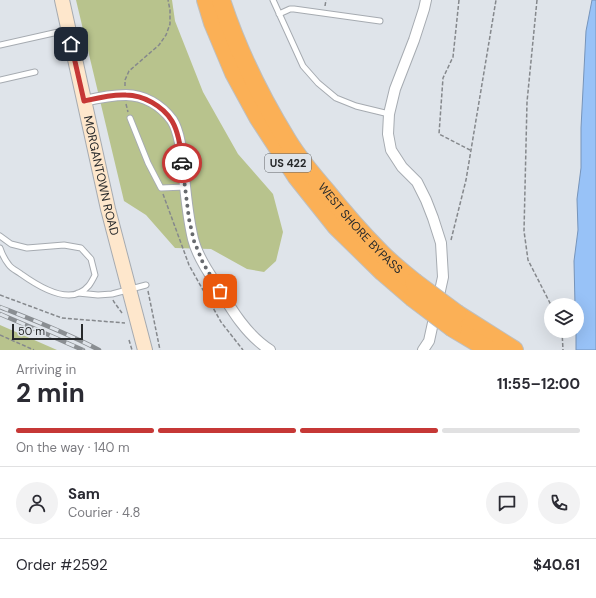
<!DOCTYPE html>
<meta charset="utf-8">
<style>
body{margin:0;font-family:"DM Sans",sans-serif;background:#f2f2f3;color:#2b2b33;height:100vh;display:flex;flex-direction:column;font-size:15px;white-space:nowrap}
*{box-sizing:border-box;margin:0}
p{font-size:13px;color:#7c7c81}
.icon{flex:none;width:22px;height:22px;fill:none;stroke:currentColor;stroke-width:2;stroke-linecap:round;stroke-linejoin:round}
.map{position:relative;height:350px;overflow:hidden}
.panel{display:flex;flex-direction:column;background:#fff;flex:1}
.panel>*{flex:none}
.buttons{position:absolute;left:544px;top:298px;display:grid;gap:8px}
.buttons a{display:grid;place-items:center;width:40px;height:40px;border-radius:50%;background:#fff;box-shadow:0 4px 16px #0002;font-size:20px}
.scale{position:absolute;left:12px;bottom:10px;width:71px;box-sizing:border-box;padding-left:4px;border:2px solid #27292b;border-top:0;font-size:11px;line-height:14px;white-space:nowrap;color:#27292b;-webkit-text-stroke:3px #dfe4ea;paint-order:stroke}
.pin{position:absolute;display:grid;place-items:center;width:34px;height:34px;color:#fff;margin:-17px;border-radius:8px;box-shadow:0 2px 6px #0006}
.courier{position:absolute;display:grid;place-items:center;width:40px;height:40px;margin:-20px;border:3px solid #c63836;border-radius:50%;background:#fff;color:#222;box-shadow:0 1px 5px #0007}
.head em{font-style:normal;font-weight:700}
.head div{display:flex;flex-direction:column-reverse}
.head{display:flex;align-items:center;justify-content:space-between;height:68px;padding:0 16px}
h1{font-size:26px;font-weight:700;line-height:30px}
.bar{display:grid;grid-template-columns:repeat(4,1fr);gap:6px 4px;align-content:center;height:48px;padding:0 16px}
.bar i{height:5px;border-radius:3px;background:#e1e1e2}
.bar .current{background:#c63836}
.bar p{grid-column:span 4}
.line{display:flex;align-items:center;gap:10px;padding:0 16px;border-top:1px solid #e1e1e2}
.line div{flex:1}
.round{display:grid;place-items:center;flex:none;width:42px;height:42px;border-radius:21px;background:#f2f2f3}
.map>svg:first-child{display:block}
.green{fill:#b8c38d}
.water{fill:#98c2f7;stroke:#7694ba}
.lines{fill:none;stroke-linecap:round;stroke-linejoin:round}
.service-casing{stroke:#a6abb1;stroke-width:7}
.minor-casing{stroke:#a6abb1;stroke-width:12}
.secondary-casing{stroke:#a6abb1;stroke-width:16}
.motorway-casing{stroke:#bebfbf;stroke-width:20}
.path{stroke:#85888c;stroke-width:1.5;stroke-dasharray:4 2;stroke-linecap:butt}
.service{stroke:#fff;stroke-width:5}
.minor{stroke:#fff;stroke-width:10}
.secondary{stroke:#fee7cc;stroke-width:14}
.motorway{stroke:#fbb056;stroke-width:18}
.rail-casing{stroke:#8a8e92;stroke-width:4.5}
.rail{stroke:#dfe4ea;stroke-width:3;stroke-dasharray:9;stroke-linecap:butt}
.motorway-bridge-casing{stroke:#bebfbf;stroke-width:20;stroke-linecap:butt}
.motorway-bridge{stroke:#fbb056;stroke-width:18}
.done{stroke:#676a6e;stroke-width:4;stroke-dasharray:0 7.2}
.route{stroke:#c63836;stroke-width:5}
.labels{text-anchor:middle;dominant-baseline:central;stroke-width:4;stroke-linejoin:round;paint-order:stroke}
.shield{fill:#dfe4ea;stroke:#5e6164;stroke-width:1}
.shield-label{font-size:11px;font-weight:bold;fill:#27292b}
.street-label{font-size:12px;fill:#27292b;stroke:#dfe4ea}
</style>
<div class="map">
<svg width="596" height="350" viewBox="0 0 596 350">
<rect width="100%" height="100%" fill="#dfe4ea"/>
<path class="green" d="M76 0H172L175 21 203 92 238 154 273 194 283 232 276 261 264 272 247 269 211 249 175 248 146 215 124 201Z
M0 325 57 350H0Z"/>
<path class="water" d="M592 0H596V350H576V331H577V305H575L574 261 578 230 577 199 581 168V128L586 31Z"/>
<g class="lines">
<g class="service-casing">
<path id="service" d="M273 0 303 66 318 83 336 98 356 106 389 114
M279 14 290 9H294L380 21
M0 45 67 30
M0 80 35 72
M130 118 148 163 161 188 185 187
M0 236 11 244 27 248 64 245 81 248 91 259 95 275C91 283 88 289 79 293 61 301 35 284 21 274 17 271 12 269 9 265 5 260 2 254 0 248
M78 293 98 295 112 294 146 285"/>
</g>
<g class="minor-casing">
<path id="minor" d="M84 101C97 98 112 95 126 95 144 95 161 105 172 120 181 134 182 159 184 176 186 197 188 218 193 239 197 255 206 269 215 282 230 307 245 334 270 350
M423 350 429 341 443 277 441 243 433 218 426 200 417 182 402 167 391 150 388 134 389 114 395 89 414 40 424 9 426 0"/>
</g>
<g class="secondary-casing">
<g id="secondary">
<path id="s1" d="M62 0 108 209 145 350"/>
</g>
</g>
<g class="motorway-casing">
<g id="motorway">
<path d="M206 0 213 23 234 73 258 117 297 177 336 226 383 272 412 297"/>
<path id="s2" d="M221 0C237 49 260 96 287 140 298 158 312 175 326 191 342 211 359 231 378 250 389 262 402 272 414 282"/>
<path d="M457 314 514 350"/>
<path d="M453 328 490 350"/>
</g>
</g>
<path class="path" d="M459 0 453 57 443 78 439 134 470 150
M537 0 527 102 524 231 528 260 551 305
M325 6 326 0
M125 86V80L129 71 159 45 166 35 170 24V10L168 0
M126 104 128 112
M163 194 189 265 221 322 243 350
M451 240 466 180 496 0
M148 291 160 350
M0 295 62 318 125 323
M113 300 114 302 122 313
M562 331 563 350
M0 335 34 350
M129 340 132 350"/>
<use href="#service" class="service"/>
<use href="#minor" class="minor"/>
<use href="#secondary" class="secondary"/>
<use href="#motorway" class="motorway"/>
<g class="rail-casing">
<path id="rail" d="M0 307C33 320 67 333 99 350
M0 314 33 328 83 350"/>
</g>
<use href="#rail" class="rail"/>
<g class="motorway-bridge-casing">
<path id="motorway-bridge" d="M414 282 457 314
M412 297 453 328"/>
</g>
<use href="#motorway-bridge" class="motorway-bridge"/>
</g>
<g class="lines">
<path class="done" d="M182 163 189 219 194 241 203 263 220 291"/>
<path class="route" d="M71 44 84 101C97 98 112 94 126 95 143 95 163 106 172 121 179 133 181 149 182 163"/>
</g>
<g class="labels">
<rect class="shield" x="265" y="154" width="46" height="18" rx="3"/>
<g class="shield-label">
<text x="288" y="163">US 422</text>
</g>
<g class="street-label">
<text stroke="none"><textPath href="#s1" startOffset="180">MORGANTOWN ROAD</textPath></text>
<text stroke="none"><textPath href="#s2" startOffset="270">WEST SHORE BYPASS</textPath></text>
</g>
</g>
</svg>
<div class="buttons">
<a><svg class="icon" aria-label="layers" viewBox="0 0 24 24"><path d="M12 4l9 5-9 5-9-5zM3 14l9 5 9-5"/></svg></a>
</div>
<div class="scale">50 m</div>
<div class="pin" style="left:220px;top:291px;background:#ea580c"><svg class="icon" aria-label="bag" viewBox="0 0 24 24"><path d="M5 8h14l-1 12H6zM9 8a3 3 0 0 1 6 0"/></svg></div>
<div class="pin" style="left:71px;top:44px;background:#1f2937"><svg class="icon" aria-label="home" viewBox="0 0 24 24"><path d="M3 11l9-7 9 7M6 9v11h12V9"/></svg></div>
<div class="courier" style="left:182px;top:163px"><svg class="icon" aria-label="car" viewBox="0 0 24 24"><path d="M5 17H2v-5l4-1 3-4h7l3 4 3 1v5h-3M9 17h6M6 11h13"/><circle cx="7" cy="17" r="2"/><circle cx="17" cy="17" r="2"/></svg></div>
</div>
<section class="panel">
<div class="head"><div><h1>2 min</h1><p>Arriving in</p></div><em>11:55–12:00</em></div>
<div class="bar"><i class="current"></i><i class="current"></i><i class="current"></i><i></i><p>On the way · 140 m</p></div>
<div class="line" style="height:72px"><a class="round"><svg class="icon" aria-label="person" viewBox="0 0 24 24"><circle cx="12" cy="8" r="4"/><path d="M4 21q1-7 8-7t8 7"/></svg></a><div><b>Sam</b><p>Courier · 4.8</p></div><a class="round"><svg class="icon" aria-label="chat" viewBox="0 0 24 24"><path d="M4 5h16v11H9l-5 4z"/></svg></a><a class="round"><svg class="icon" aria-label="phone" viewBox="0 0 24 24"><path d="M5 4h4l2 5-3 2q2 4 5 5l2-3 5 2v4C11 20 4 13 5 4z"/></svg></a></div>
<div class="line" style="height:52px"><div>Order #2592</div><b>$40.61</b></div>
</section>
